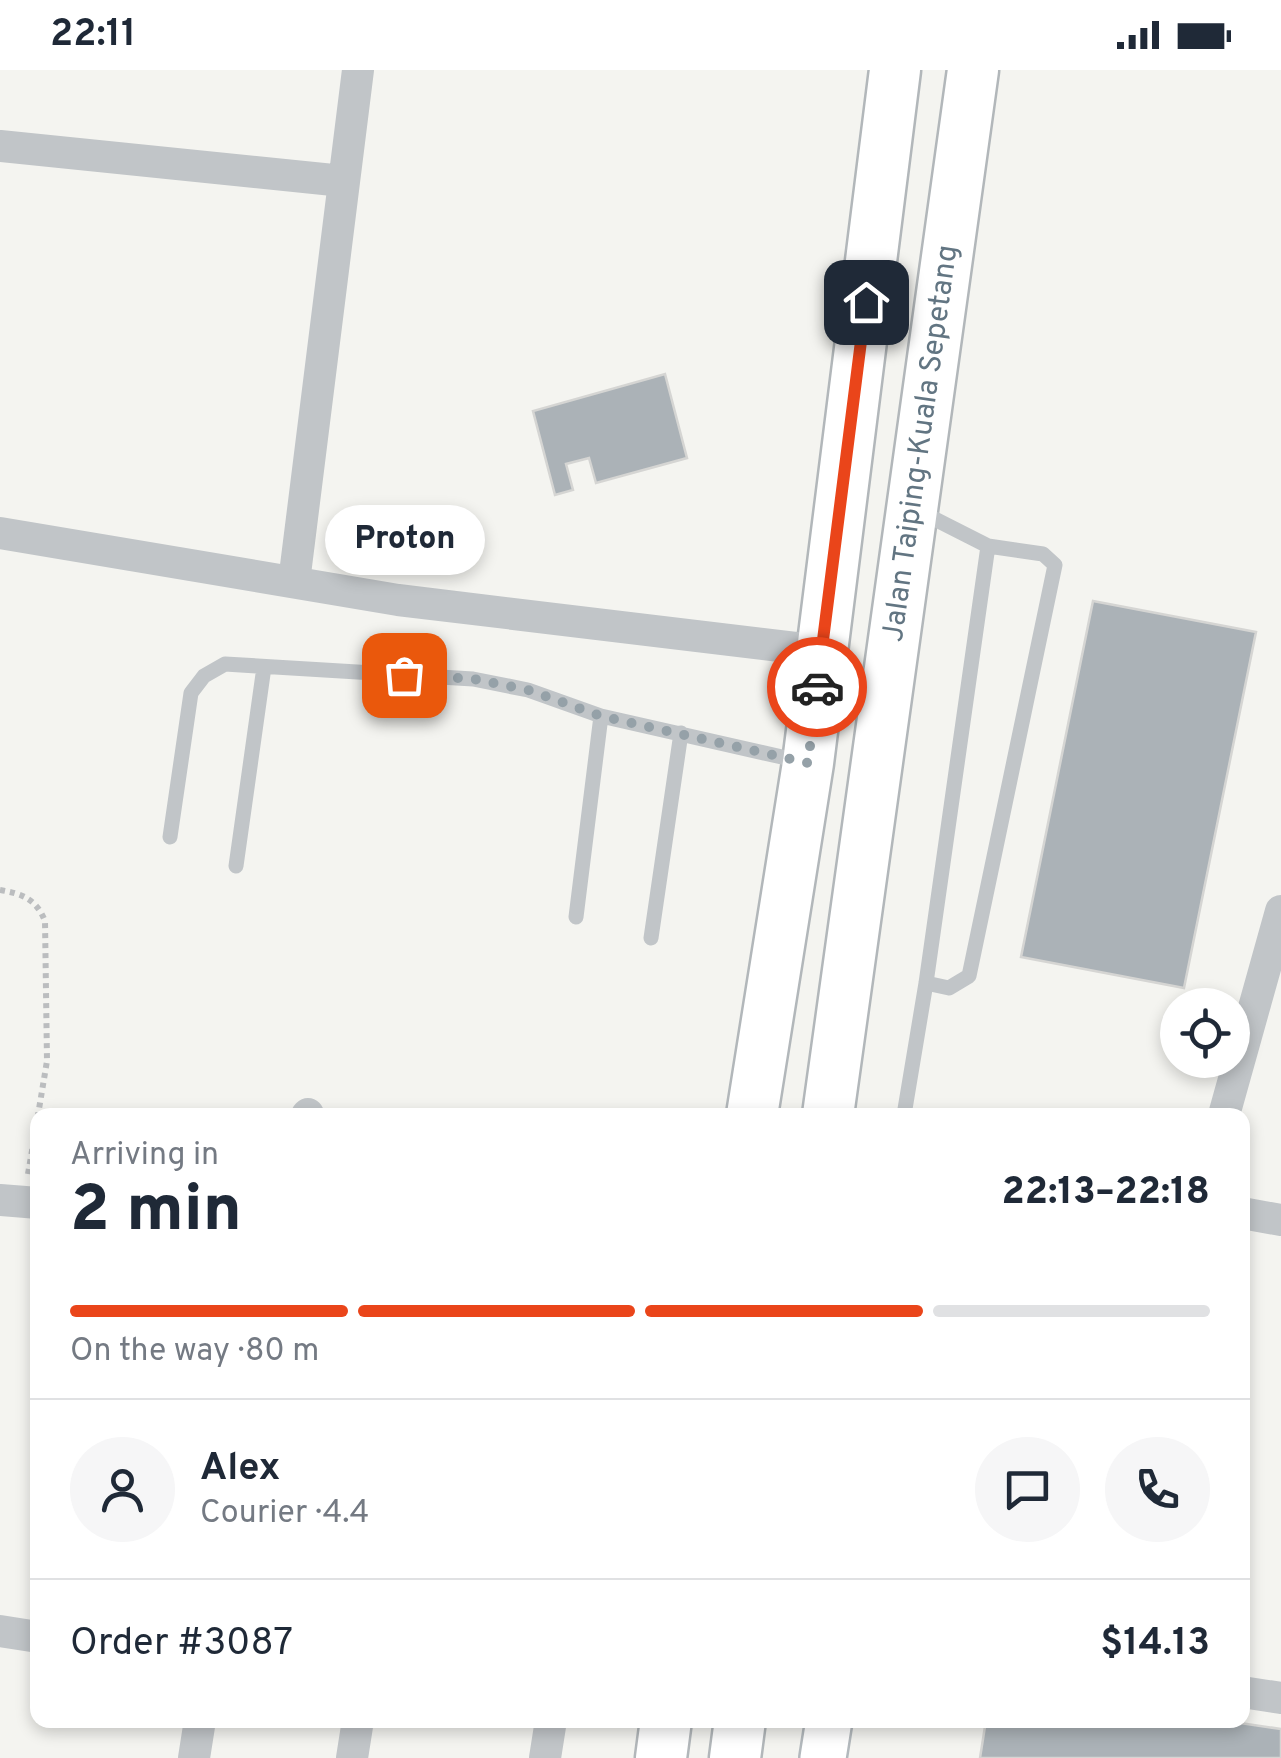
<!DOCTYPE html>
<meta charset="utf-8">
<style>
body{margin:0;font-family:Overpass,sans-serif;background:#f6f6f7;color:#1f2937;height:100vh;display:flex;flex-direction:column;font-size:38px;white-space:nowrap}
*{box-sizing:border-box;margin:0}
p{font-size:32px;color:#747a83}
.icon{flex:none;width:55px;height:55px;fill:none;stroke:currentColor;stroke-width:2;stroke-linecap:round;stroke-linejoin:round}
.map{position:relative;flex:1;overflow:hidden}
.side{position:absolute;left:30px;top:1038px;width:1220px;height:620px;display:flex;flex-direction:column;background:#fff;border-radius:20px;box-shadow:0 5px 15px #0003}
.side>*{flex:none}
.tools{position:absolute;left:1160px;top:918px;display:grid;gap:20px}
.tools a{display:grid;place-items:center;width:90px;height:90px;border-radius:50%;background:#fff;box-shadow:0 5px 15px #0003;font-size:50px}
.pin{position:absolute;display:grid;place-items:center;width:85px;height:85px;color:#fff;margin:-42px;border-radius:20px;box-shadow:0 5px 15px #0006}
.courier{position:absolute;display:grid;place-items:center;width:100px;height:100px;margin:-50px;border:8px solid #ea451a;border-radius:50%;background:#fff;color:#222;box-shadow:0 2px 12px #0007}
.bubble{position:absolute;height:70px;border-radius:35px;background:#fff;box-shadow:0 5px 15px #0003;font-size:32px;font-weight:800;line-height:70px;text-align:center}
.headline em{font-style:normal;font-weight:800}
.headline div{display:flex;flex-direction:column-reverse}
.headline{display:flex;align-items:center;justify-content:space-between;height:170px;padding:0 40px}
h1{font-size:65px;font-weight:800;line-height:75px}
.bar{display:grid;grid-template-columns:repeat(4,1fr);gap:15px 10px;align-content:center;height:120px;padding:0 40px}
.bar i{height:12px;border-radius:8px;background:#e0e1e3}
.bar .on{background:#ea451a}
.bar p{grid-column:span 4}
.line{display:flex;align-items:center;gap:25px;padding:0 40px;border-top:2px solid #e0e1e3}
.line div{flex:1}
.round{display:grid;place-items:center;flex:none;width:105px;height:105px;border-radius:52px;background:#f6f6f7}
.status{display:flex;justify-content:space-between;align-items:center;height:70px;padding:0 50px;background:#fff;direction:ltr}
.status svg{height:28px;fill:currentColor}
.map>svg:first-child{display:block}
.building{fill:#abb2b7;stroke:#d5d5d3;stroke-width:2.5}
.lines{fill:none;stroke-linecap:round;stroke-linejoin:round}
.secondary-casing{stroke:#b3b9bd;stroke-width:50}
.primary-casing{stroke:#b2b7ba;stroke-width:55}
.path{stroke:#bbbdbf;stroke-width:6;stroke-dasharray:5 5;stroke-linecap:butt}
.lane{stroke:#c1c5c8;stroke-width:15}
.street{stroke:#c1c5c8;stroke-width:32}
.secondary{stroke:#fff;stroke-width:45}
.primary{stroke:#fff;stroke-width:50}
.done{stroke:#95a1a8;stroke-width:10;stroke-dasharray:0 18}
.route{stroke:#ea451a;stroke-width:12}
.labels{text-anchor:middle;dominant-baseline:central;stroke-width:10;stroke-linejoin:round;paint-order:stroke}
.street-label{font-size:30px;fill:#627582;stroke:#fff}
</style>
<div class="status"><b>22:11</b><svg viewBox="0 0 49 12"><path d="M0 12V9h3v3zM5 12V6h3v6zM10 12V3h3v9zM15 12V0h3v12zM26 1h20v11H26zM47 4h2v5h-2z"/></svg></div>
<div class="map">
<svg width="1281" height="1688" viewBox="0 0 1281 1688">
<rect width="100%" height="100%" fill="#f4f4f0"/>
<path class="building" d="M665 304 687 388 596 413 589 388 566 394 573 420 555 425 533 341Z
M1093 531 1256 562 1184 918 1021 887Z
M986 1650H1220L1281 1659V1688H980Z"/>
<g class="lines">
<g class="secondary-casing">
<path id="secondary" d="M823 1688 829 1650"/>
</g>
<g class="primary-casing">
<g id="primary">
<path d="M752 1045 808 693 895 0"/>
<path id="s1" d="M828 1045 973 0"/>
<path d="M661 1688 666 1650"/>
<path d="M735 1688 740 1650"/>
</g>
</g>
<path class="path" d="M0 820C23 824 36 829 45 851L47 991 38 1045
M28 1104 38 1046"/>
<path class="lane" d="M601 646 804 692
M170 767 191 623 204 606 225 594 473 609 528 620 601 646 576 847
M236 796 264 597
M651 868 681 663
M926 913 949 918 969 906 1055 495 1043 484 988 476
M904 1045 926 913 988 476 921 442"/>
<path class="street" d="M0 76 343 111
M0 463 398 530 821 581
M294 512 358 0
M307 1045 308 1044
M1224 1045 1281 841
M0 1130 38 1133
M1242 1143 1281 1150
M0 1561 38 1567
M1242 1622 1281 1628
M194 1688 200 1650
M352 1688 358 1650
M545 1688 551 1650"/>
<use href="#secondary" class="secondary"/>
<use href="#primary" class="primary"/>
</g>
<g class="lines">
<path class="done" d="M404 605 474 609 528 620 601 646 808 693 817 617"/>
<path class="route" d="M817 617 866 232"/>
</g>
<g class="labels">
<g class="street-label">
<text stroke="none"><textPath href="#s1" startOffset="678">Jalan Taiping-Kuala Sepetang</textPath></text>
</g>
</g>
</svg>
<div class="tools">
<a><svg class="icon" aria-label="locate" viewBox="0 0 24 24"><circle cx="12" cy="12" r="6"/><path d="M12 2v4M12 18v4M2 12h4M18 12h4"/></svg></a>
</div>
<div class="pin" style="left:404px;top:605px;background:#ea580c"><svg class="icon" aria-label="bag" viewBox="0 0 24 24"><path d="M5 8h14l-1 12H6zM9 8a3 3 0 0 1 6 0"/></svg></div>
<div class="pin" style="left:866px;top:232px;background:#1f2937"><svg class="icon" aria-label="home" viewBox="0 0 24 24"><path d="M3 11l9-7 9 7M6 9v11h12V9"/></svg></div>
<div class="courier" style="left:817px;top:617px"><svg class="icon" aria-label="car" viewBox="0 0 24 24"><path d="M5 17H2v-5l4-1 3-4h7l3 4 3 1v5h-3M9 17h6M6 11h13"/><circle cx="7" cy="17" r="2"/><circle cx="17" cy="17" r="2"/></svg></div>
<div class="bubble" style="left:325px;top:435px;width:160px">Proton</div>
<section class="side">
<div class="headline"><div><h1>2 min</h1><p>Arriving in</p></div><em>22:13–22:18</em></div>
<div class="bar"><i class="on"></i><i class="on"></i><i class="on"></i><i></i><p>On the way · 80 m</p></div>
<div class="line" style="height:180px"><a class="round"><svg class="icon" aria-label="person" viewBox="0 0 24 24"><circle cx="12" cy="8" r="4"/><path d="M4 21q1-7 8-7t8 7"/></svg></a><div><b>Alex</b><p>Courier · 4.4</p></div><a class="round"><svg class="icon" aria-label="chat" viewBox="0 0 24 24"><path d="M4 5h16v11H9l-5 4z"/></svg></a><a class="round"><svg class="icon" aria-label="phone" viewBox="0 0 24 24"><path d="M5 4h4l2 5-3 2q2 4 5 5l2-3 5 2v4C11 20 4 13 5 4z"/></svg></a></div>
<div class="line" style="height:130px"><div>Order #3087</div><b>$14.13</b></div>
</section>
</div>
